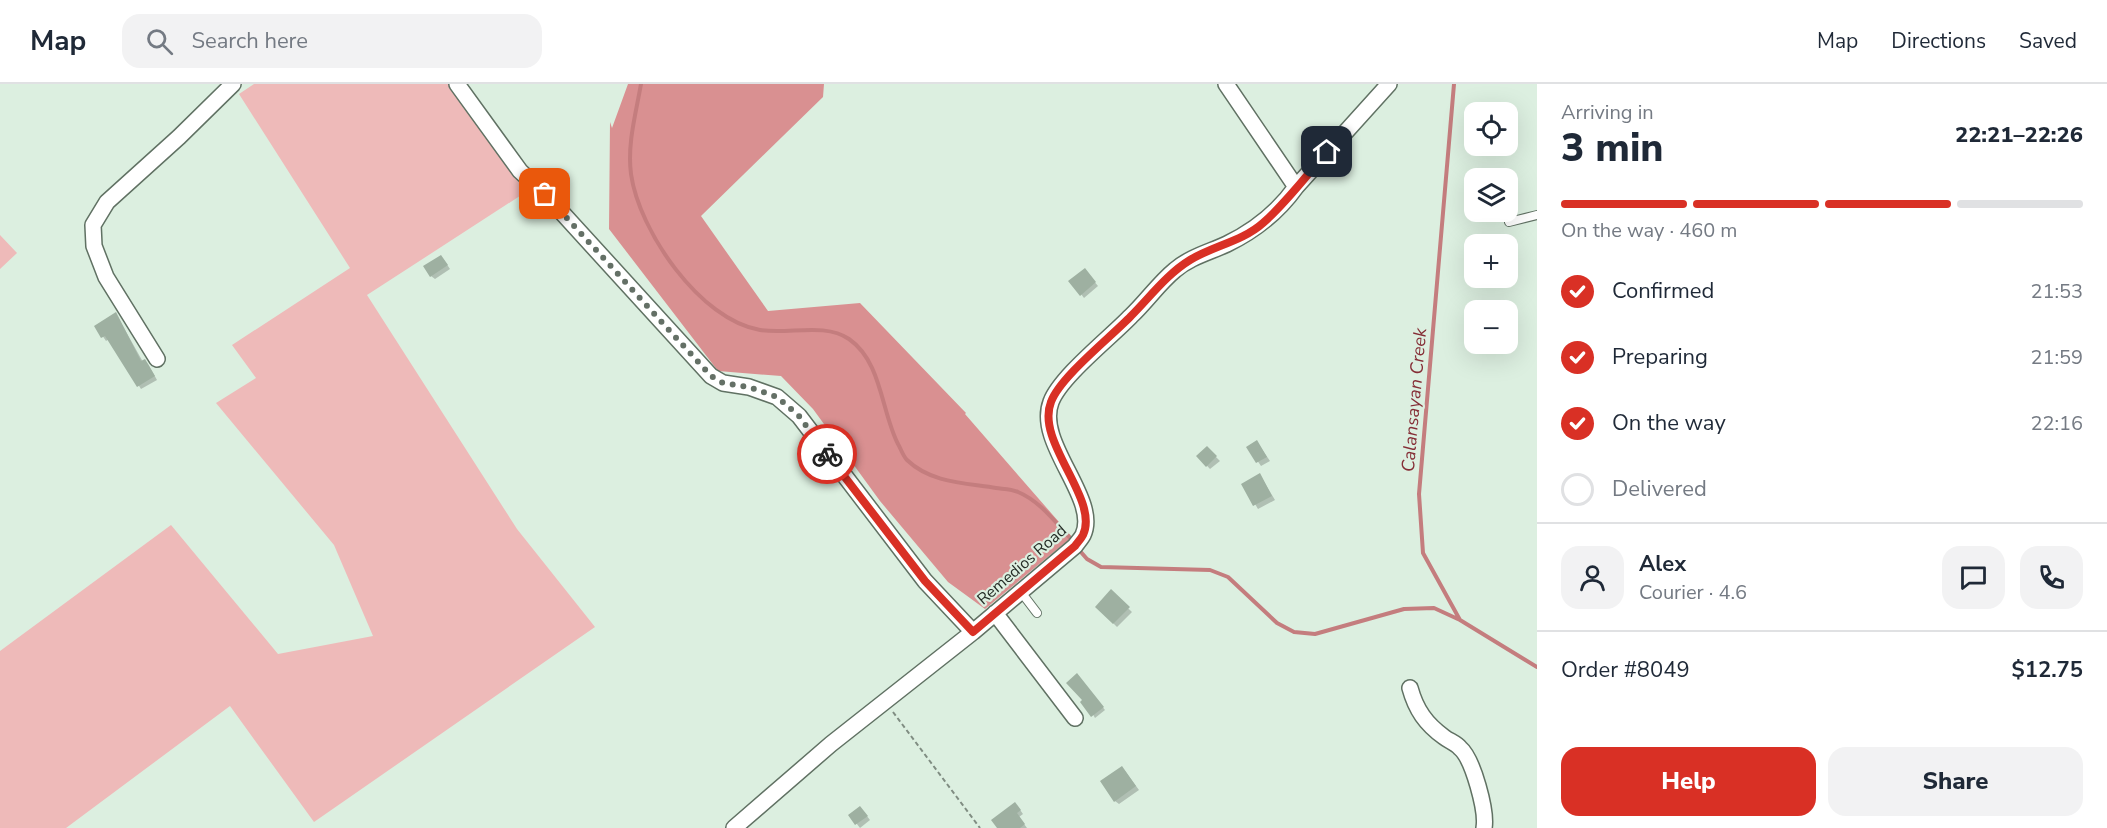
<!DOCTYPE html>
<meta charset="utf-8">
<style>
body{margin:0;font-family:"Nunito Sans",sans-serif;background:#f2f2f3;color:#1f2937;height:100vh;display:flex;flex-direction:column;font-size:22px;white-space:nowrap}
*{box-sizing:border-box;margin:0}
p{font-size:20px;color:#747a83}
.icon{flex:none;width:33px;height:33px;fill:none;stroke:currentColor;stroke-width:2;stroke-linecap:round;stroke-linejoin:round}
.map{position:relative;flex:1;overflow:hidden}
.side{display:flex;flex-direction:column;background:#fff;width:570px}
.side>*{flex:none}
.controls{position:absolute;left:1464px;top:18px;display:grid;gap:12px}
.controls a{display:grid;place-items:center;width:54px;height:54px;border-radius:12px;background:#fff;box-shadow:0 6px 24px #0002;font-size:30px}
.pin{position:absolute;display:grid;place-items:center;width:51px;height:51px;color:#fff;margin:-26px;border-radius:12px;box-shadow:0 3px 9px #0006}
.courier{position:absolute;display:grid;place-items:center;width:60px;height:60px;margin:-30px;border:4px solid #d93025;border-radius:50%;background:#fff;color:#222;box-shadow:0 2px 8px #0007}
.head em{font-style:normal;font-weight:800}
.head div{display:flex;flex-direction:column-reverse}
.head{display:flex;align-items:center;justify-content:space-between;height:102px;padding:0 24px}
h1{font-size:39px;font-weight:800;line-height:45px}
.bar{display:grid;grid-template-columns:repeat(4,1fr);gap:9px 6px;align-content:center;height:72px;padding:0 24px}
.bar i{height:8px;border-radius:4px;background:#e0e1e3}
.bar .on{background:#d93025}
.bar p{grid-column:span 4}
.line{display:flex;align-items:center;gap:15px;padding:0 24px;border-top:2px solid #e0e1e3}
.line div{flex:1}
.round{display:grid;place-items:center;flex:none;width:63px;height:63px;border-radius:18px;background:#f2f2f3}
ol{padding:0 24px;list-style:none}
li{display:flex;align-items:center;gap:18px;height:66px}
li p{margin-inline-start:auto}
li .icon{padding:6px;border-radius:50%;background:#d93025;color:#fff;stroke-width:4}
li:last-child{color:#747a83}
li i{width:33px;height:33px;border:3px solid #e0e1e3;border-radius:50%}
.primary-button{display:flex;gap:12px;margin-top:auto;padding:12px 24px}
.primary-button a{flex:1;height:69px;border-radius:18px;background:#d93025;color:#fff;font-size:24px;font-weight:800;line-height:69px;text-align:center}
.primary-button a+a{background:#f2f2f3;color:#1f2937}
header{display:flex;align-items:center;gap:36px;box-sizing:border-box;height:84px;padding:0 30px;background:#fff;border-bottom:2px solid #e0e1e3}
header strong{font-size:28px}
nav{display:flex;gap:33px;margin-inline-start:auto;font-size:21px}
.search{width:420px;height:54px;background:#f2f2f3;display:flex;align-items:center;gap:15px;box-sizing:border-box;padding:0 21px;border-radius:18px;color:#747a83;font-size:22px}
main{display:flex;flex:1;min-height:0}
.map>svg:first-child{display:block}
.green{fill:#eebab9}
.forest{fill:#d99091}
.shadow{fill:#0003}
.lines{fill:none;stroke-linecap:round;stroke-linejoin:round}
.stream{stroke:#c47d7e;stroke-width:4}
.building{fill:#9eb0a1}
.lane-casing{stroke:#607163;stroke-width:10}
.street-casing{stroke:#607163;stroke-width:18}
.path{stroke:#808d82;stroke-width:2;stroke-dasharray:4.5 3;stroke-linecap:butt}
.lane{stroke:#fff;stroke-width:8}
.street{stroke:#fff;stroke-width:15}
.done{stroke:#647066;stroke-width:6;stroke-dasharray:0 10.8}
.route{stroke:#d93025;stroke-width:8}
.labels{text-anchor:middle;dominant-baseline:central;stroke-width:4.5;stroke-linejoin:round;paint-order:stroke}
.street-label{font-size:16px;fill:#242b25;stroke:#dcefe0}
.water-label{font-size:18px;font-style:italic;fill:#852e36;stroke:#dcefe0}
</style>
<header>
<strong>Map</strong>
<div class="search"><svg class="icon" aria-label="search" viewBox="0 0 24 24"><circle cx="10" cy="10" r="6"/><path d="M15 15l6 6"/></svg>Search here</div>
<nav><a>Map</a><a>Directions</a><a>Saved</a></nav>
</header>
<main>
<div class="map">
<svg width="1537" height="744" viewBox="0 0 1537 744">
<rect width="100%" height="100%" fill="#dcefe0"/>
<path class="green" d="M254 0H449L526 108 367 211 517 445 595 543 314 738 230 622 66 744H0V567L171 441 278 570 373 552 334 461 216 319 256 294 232 261 350 184 239 10Z
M0 151 17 169 0 185Z"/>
<path class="forest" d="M628 0H824L823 13 701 132 768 227 860 219 966 329 965 330 1072 453 985 525 948 498 880 417 813 325 781 292 718 287 609 145 610 38 612 44Z"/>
<path class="shadow" d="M444 176 450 185 435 195 431 192Z
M1088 190 1098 202 1084 214 1081 210Z
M116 230 143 278 145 277 148 280 157 296 141 305 109 255 106 257 96 242Z
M1257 358 1270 377 1261 382 1248 363Z
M1207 364 1220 377 1210 385 1198 372Z
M1260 391 1275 416 1258 425 1243 400Z
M1111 508 1132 528 1117 543 1097 523Z
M1079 594 1105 626 1095 634 1085 616Z
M1125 687 1139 706 1119 720 1115 717Z
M1018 723 1023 730 1019 733 1027 744H999Z
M863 727 870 736 860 744 850 731Z"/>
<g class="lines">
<path class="stream" d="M641 0C636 29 627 60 631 90 639 147 700 236 760 246 788 251 824 238 849 255 882 278 881 327 898 360 901 365 903 372 907 376 931 399 965 399 996 404 1003 405 1012 405 1018 408 1040 417 1056 439 1072 456
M1454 0 1419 410 1423 469 1460 536 1537 583
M1080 467 1087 475 1101 483 1210 486 1228 493 1277 539 1294 548 1315 550 1404 525 1434 524 1460 536"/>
</g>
<path class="building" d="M441 171 448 181 430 193 423 182Z
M1085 184 1096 198 1080 212 1068 197Z
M116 228 141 277 145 275 155 292 137 303 105 252 101 254 94 242Z
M1257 356 1267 373 1256 379 1246 363Z
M1207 362 1217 372 1206 383 1196 372Z
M1260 389 1272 412 1253 422 1241 400Z
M1111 505 1130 523 1113 540 1095 523Z
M1077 589 1104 623 1091 633 1080 618 1082 616 1066 599Z
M1122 682 1136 702 1114 718 1100 697Z
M1015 718 1021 726 1017 729 1025 740 1020 744H997L991 736Z
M860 722 868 732 855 741 848 731Z"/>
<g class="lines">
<g class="lane-casing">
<path id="lane" d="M1509 138 1537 131
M1021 508 1037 529"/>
</g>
<g class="street-casing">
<path id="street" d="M457 0 520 87 545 110 711 292 723 299 749 303 777 313 799 332 925 497 973 548
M1226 0 1296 103
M157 275 106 193 94 162 93 141 107 118 179 53 233 0
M995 529 1075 634
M1410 604C1416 626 1426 640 1444 653 1449 657 1456 659 1460 664 1473 675 1487 727 1484 744
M734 744 831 660 973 548 1075 462C1077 459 1081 455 1083 451 1100 415 1035 359 1051 318 1060 293 1111 253 1131 232 1146 218 1159 199 1175 186 1190 173 1210 168 1227 160 1256 146 1278 128 1296 103L1389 0"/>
</g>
<path class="path" d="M893 628 980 744"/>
<use href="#lane" class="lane"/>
<use href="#street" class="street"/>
</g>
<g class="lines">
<path class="done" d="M545 110 711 292 723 299 749 303 777 313 799 332 827 370"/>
<path class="route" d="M827 370 925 497 973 548 1075 462C1077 459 1081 455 1083 451 1100 415 1035 358 1051 318 1060 293 1111 253 1131 232 1150 213 1167 190 1190 176 1213 162 1243 157 1263 139 1287 118 1306 92 1327 68"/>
</g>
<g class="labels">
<g class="street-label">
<text transform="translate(1022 481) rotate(-41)">Remedios Road</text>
</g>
<g class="water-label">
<text transform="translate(1414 316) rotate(-85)">Calansayan Creek</text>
</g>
</g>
</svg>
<div class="controls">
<a><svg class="icon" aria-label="locate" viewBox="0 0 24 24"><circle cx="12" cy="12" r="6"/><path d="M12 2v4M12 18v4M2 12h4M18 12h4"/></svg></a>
<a><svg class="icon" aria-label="layers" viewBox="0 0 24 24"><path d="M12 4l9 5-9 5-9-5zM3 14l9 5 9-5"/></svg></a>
<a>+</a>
<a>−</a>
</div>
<div class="pin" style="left:545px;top:110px;background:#ea580c"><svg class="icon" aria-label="bag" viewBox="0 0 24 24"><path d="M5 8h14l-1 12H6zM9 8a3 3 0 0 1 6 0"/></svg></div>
<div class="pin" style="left:1327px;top:68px;background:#1f2937"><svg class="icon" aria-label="home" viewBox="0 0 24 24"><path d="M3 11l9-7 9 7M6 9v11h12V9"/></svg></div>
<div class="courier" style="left:827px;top:370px"><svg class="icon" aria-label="bike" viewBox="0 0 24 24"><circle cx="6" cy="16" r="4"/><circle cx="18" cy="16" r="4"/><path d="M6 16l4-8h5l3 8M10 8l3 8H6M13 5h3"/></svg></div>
</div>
<section class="side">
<div class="head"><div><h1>3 min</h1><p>Arriving in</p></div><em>22:21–22:26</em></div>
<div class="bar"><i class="on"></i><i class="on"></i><i class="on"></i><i></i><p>On the way · 460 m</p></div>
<ol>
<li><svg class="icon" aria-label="check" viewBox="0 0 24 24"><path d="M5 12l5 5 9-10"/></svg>Confirmed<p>21:53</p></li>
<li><svg class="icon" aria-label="check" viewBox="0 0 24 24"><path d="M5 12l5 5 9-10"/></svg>Preparing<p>21:59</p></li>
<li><svg class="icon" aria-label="check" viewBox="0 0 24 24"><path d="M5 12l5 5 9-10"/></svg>On the way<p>22:16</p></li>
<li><i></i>Delivered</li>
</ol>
<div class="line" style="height:108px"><a class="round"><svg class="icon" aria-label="person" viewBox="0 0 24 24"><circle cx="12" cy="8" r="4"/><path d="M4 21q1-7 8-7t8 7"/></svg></a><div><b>Alex</b><p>Courier · 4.6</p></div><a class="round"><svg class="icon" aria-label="chat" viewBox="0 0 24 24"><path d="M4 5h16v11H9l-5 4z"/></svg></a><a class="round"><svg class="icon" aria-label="phone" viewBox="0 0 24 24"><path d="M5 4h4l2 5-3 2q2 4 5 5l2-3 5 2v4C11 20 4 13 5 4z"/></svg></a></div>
<div class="line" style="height:78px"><div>Order #8049</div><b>$12.75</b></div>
<div class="primary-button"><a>Help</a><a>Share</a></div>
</section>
</main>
